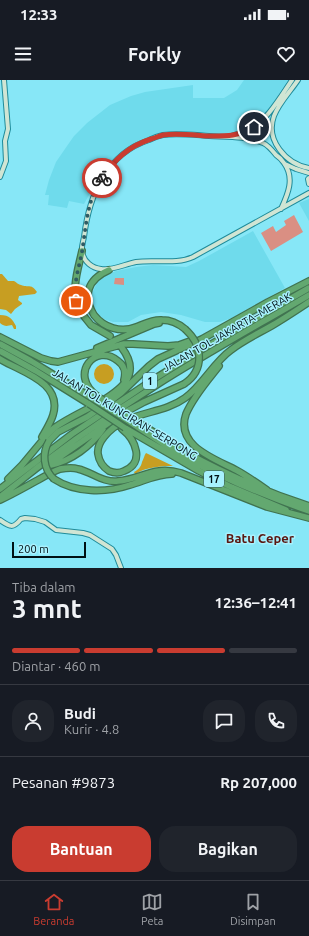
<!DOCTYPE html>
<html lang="id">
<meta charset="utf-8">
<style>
body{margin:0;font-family:Ubuntu,sans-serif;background:#20242c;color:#f1f3f6;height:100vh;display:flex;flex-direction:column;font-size:15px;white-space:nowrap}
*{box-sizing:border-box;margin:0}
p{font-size:13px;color:#9ea1a6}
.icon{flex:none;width:22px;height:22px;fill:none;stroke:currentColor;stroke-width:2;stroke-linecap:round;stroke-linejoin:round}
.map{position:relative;height:488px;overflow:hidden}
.details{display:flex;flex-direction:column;background:#171b24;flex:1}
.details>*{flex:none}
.scale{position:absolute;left:12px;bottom:10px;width:74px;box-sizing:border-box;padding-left:4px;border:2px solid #001014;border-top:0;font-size:11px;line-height:14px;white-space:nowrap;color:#001014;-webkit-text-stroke:3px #a7f1fe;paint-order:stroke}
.pin{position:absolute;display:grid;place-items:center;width:34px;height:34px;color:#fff;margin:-17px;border:2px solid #fff;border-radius:50%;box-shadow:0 1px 4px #0007}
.courier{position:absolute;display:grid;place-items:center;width:40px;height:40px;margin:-20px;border:3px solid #c93c30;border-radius:50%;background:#fff;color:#222;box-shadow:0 1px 5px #0007}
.headline em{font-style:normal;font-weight:700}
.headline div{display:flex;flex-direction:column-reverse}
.headline{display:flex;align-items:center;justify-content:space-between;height:68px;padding:0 12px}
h1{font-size:26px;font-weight:700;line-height:30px}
.bar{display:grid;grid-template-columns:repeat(4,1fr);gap:6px 4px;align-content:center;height:48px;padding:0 12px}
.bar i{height:5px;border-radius:3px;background:#363941}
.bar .current{background:#c93c30}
.bar p{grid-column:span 4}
.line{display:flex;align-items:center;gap:10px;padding:0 12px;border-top:1px solid #363941}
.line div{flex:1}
.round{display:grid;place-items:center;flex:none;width:42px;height:42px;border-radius:16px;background:#20242c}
.primary-button{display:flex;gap:8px;margin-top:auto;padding:8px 12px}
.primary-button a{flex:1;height:46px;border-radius:16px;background:#c93c30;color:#fff;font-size:16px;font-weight:700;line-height:46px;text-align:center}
.primary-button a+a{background:#20242c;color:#f1f3f6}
.status{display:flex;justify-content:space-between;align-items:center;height:28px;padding:0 20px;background:#171b24;direction:ltr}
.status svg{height:11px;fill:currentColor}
header{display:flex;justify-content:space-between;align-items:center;height:52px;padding:0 12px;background:#171b24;font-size:18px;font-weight:700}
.dock{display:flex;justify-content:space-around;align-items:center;height:56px;border-top:1px solid #363941;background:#171b24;font-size:11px;color:#9ea1a6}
.dock a{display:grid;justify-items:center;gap:2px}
.dock .current{color:#c93c30}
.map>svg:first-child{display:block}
.built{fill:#6fdbec}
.green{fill:#da8f83}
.water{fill:#c79e22}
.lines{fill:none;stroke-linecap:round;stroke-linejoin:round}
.secondary-casing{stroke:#1f8b9a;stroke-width:6}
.highway-casing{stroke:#407350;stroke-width:8}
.secondary{stroke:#d0e5d4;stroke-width:4}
.highway{stroke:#63a870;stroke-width:5.5}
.highway-bridge-casing{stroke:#407350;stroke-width:8;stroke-linecap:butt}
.highway-bridge{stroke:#63a870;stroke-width:5.5}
.done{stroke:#2f5b63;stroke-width:4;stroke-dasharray:0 7.2}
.route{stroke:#c93c30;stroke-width:5}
.labels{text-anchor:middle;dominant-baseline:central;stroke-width:3;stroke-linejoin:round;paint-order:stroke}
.shield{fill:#a7f1fe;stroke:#32545a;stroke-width:1}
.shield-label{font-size:10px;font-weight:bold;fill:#001014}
.street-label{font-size:11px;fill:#001014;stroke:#a7f1fe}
.quarter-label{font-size:13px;font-weight:bold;fill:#5a1610;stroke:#a7f1fe}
</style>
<div class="status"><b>12:33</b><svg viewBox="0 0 49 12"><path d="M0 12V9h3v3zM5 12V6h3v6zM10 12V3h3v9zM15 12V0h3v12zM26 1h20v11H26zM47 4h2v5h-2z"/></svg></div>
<header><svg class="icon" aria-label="menu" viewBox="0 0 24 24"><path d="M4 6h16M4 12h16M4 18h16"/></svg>Forkly<svg class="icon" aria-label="heart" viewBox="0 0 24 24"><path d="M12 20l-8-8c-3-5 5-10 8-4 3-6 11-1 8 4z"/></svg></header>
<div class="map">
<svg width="309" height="488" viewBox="0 0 309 488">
<rect width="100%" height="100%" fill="#87e7f7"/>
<path class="built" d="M244 0H288L265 35 247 49 228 53 163 54 142 59 118 75 104 88 84 124 69 121 67 128 48 125 49 115H45L49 100 56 82 67 66 74 56 87 43 110 25 131 16 145 12 193 5V18H224L237 10Z
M309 119V141L299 123Z
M253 151 285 208 232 238 220 242H205L181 235 161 232 141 235 128 242H113L106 240 101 237 94 227 91 220 92 213 97 203 102 197 116 191 136 187 153 185 186 187 199 181Z"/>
<path class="green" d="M294 135 303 152 271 171 261 153 273 146 276 152 286 145 284 141Z
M115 198H124V205L114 204Z"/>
<path class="water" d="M0 194H2L8 201H14C16 202 19 205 21 205 28 208 31 203 37 212L35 214 19 216 18 220 22 223V224L15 229 11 234 6 230 0 229Z
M0 235C10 235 12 239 16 246V249H14L12 245C7 246 5 247 0 243Z
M94 294a10 10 0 1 1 20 0a10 10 0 1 1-20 0Z
M146 373 173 386C161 386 146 387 135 394L134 392C138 390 141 387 142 382 144 378 144 376 146 373Z"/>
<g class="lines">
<g class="secondary-casing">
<path id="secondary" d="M298 0C290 12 279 23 274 36 265 60 286 84 309 88
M231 56C237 54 243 53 249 50 267 41 281 16 292 0
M285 84 296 89 309 93
M0 97 6 81 5 61 8 49 4 0
M309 98 308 99 309 104
M281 129C288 114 295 98 284 83 282 80 279 77 276 75 272 70 268 65 263 63 246 56 226 57 209 56 194 55 178 53 163 55 158 56 153 58 149 60 106 74 89 116 84 157 83 162 81 168 82 172 84 182 92 188 101 189 112 191 125 184 136 182 155 179 176 185 193 177L309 113
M0 440C10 447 13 449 21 439L25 438 35 439 45 442 56 450 83 453 90 455 112 469 116 475 121 488"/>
</g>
<g class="highway-casing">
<path id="highway" d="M109 190C100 194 92 199 89 209 86 219 89 227 94 235 104 248 121 253 136 247 144 244 153 239 162 240 170 240 179 244 185 249
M80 229C70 211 78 190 82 171
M83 235 91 245 110 256
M0 257 41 278 51 281 58 282 124 264H133L168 266 179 265 190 261
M0 264 31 281 92 318
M97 268 154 244 159 243
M0 271 36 291 89 324
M0 279C21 292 63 302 53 335 51 342 46 350 42 357
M219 286C208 300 193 317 186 334 175 366 215 379 236 390 247 396 257 403 267 410
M97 316C68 294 96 262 118 281 125 286 126 292 124 300
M136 341C153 351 169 363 185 372 225 394 266 412 309 426
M130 342C148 354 166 366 185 377 224 399 266 416 309 431
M125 348 199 391 229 406 286 430
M122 349C136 360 145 383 124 391 120 393 114 393 109 391 103 387 99 381 98 374 97 367 100 362 104 357 126 330 160 336 185 318 203 305 213 283 231 270 244 260 259 253 273 245 285 238 297 230 309 222
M49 361 58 352 87 337 109 322 121 313 149 286 158 279 202 259 268 222 309 201
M51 385C71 381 91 366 103 349
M47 386 120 335 144 322 184 304
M8 399 22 385 47 355 54 348C67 339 82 332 97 324 119 311 143 296 122 268
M54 399C75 413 106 413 130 405 144 401 157 394 172 394
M0 409 72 354 151 301 201 270 309 208
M0 417C49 377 101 340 155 306 205 274 258 245 309 215
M0 420C13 414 25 407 38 400 45 396 52 392 60 389 66 388 72 387 78 389 92 392 103 403 118 401 142 399 154 385 181 393L267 427 309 438"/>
</g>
<use href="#secondary" class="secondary"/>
<use href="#highway" class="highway"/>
<g class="highway-bridge-casing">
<path id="highway-bridge" d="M184 304C205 290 203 265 185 249
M97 316 136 341
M92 318 130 342
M89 324 125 348
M49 361C42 373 43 389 54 399"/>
</g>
<use href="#highway-bridge" class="highway-bridge"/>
</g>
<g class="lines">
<path class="done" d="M76 221C73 204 79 188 82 172 86 147 87 119 102 98"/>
<path class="route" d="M102 98C115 79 129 66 151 59 155 58 159 56 163 55 177 53 192 55 206 56 225 56 237 57 254 47"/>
</g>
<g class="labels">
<g class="shield">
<rect x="143" y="293" width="14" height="16" rx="3"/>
<rect x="204" y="391" width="20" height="16" rx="3"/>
</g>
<g class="shield-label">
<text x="150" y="301">1</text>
<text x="214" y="399">17</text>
</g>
<g class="street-label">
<text transform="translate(227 252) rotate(-30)">JALAN TOL JAKARTA–MERAK</text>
<text transform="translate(125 334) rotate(31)">JALAN TOL KUNCIRAN–SERPONG</text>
</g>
<g class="quarter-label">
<text x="260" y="458">Batu Ceper</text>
</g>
</g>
</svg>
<div class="scale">200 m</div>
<div class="pin" style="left:76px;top:221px;background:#ea580c"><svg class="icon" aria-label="bag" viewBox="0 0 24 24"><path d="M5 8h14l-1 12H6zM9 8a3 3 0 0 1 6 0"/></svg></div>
<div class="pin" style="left:254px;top:47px;background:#1f2937"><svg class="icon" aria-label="home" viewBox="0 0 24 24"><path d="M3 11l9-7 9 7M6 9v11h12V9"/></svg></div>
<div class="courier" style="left:102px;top:98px"><svg class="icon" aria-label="bike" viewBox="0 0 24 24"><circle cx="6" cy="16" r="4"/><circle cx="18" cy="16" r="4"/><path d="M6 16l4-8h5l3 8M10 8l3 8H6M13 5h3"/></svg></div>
</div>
<section class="details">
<div class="headline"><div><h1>3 mnt</h1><p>Tiba dalam</p></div><em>12:36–12:41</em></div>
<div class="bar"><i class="current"></i><i class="current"></i><i class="current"></i><i></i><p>Diantar · 460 m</p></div>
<div class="line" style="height:72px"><a class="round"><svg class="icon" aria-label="person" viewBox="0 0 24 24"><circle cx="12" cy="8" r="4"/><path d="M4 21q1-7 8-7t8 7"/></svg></a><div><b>Budi</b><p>Kurir · 4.8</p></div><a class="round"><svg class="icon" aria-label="chat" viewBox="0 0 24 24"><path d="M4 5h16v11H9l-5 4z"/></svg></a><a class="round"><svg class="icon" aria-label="phone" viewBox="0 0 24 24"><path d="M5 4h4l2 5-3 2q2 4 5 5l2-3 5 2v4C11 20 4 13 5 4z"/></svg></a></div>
<div class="line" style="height:52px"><div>Pesanan #9873</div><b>Rp 207,000</b></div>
<div class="primary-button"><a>Bantuan</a><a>Bagikan</a></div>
</section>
<nav class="dock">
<a class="current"><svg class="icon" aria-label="home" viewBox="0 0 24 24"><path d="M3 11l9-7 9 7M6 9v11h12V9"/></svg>Beranda</a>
<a><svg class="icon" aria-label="map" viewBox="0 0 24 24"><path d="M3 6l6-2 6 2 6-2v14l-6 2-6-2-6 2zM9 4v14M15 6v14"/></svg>Peta</a>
<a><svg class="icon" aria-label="saved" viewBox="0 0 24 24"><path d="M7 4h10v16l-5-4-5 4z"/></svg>Disimpan</a>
</nav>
